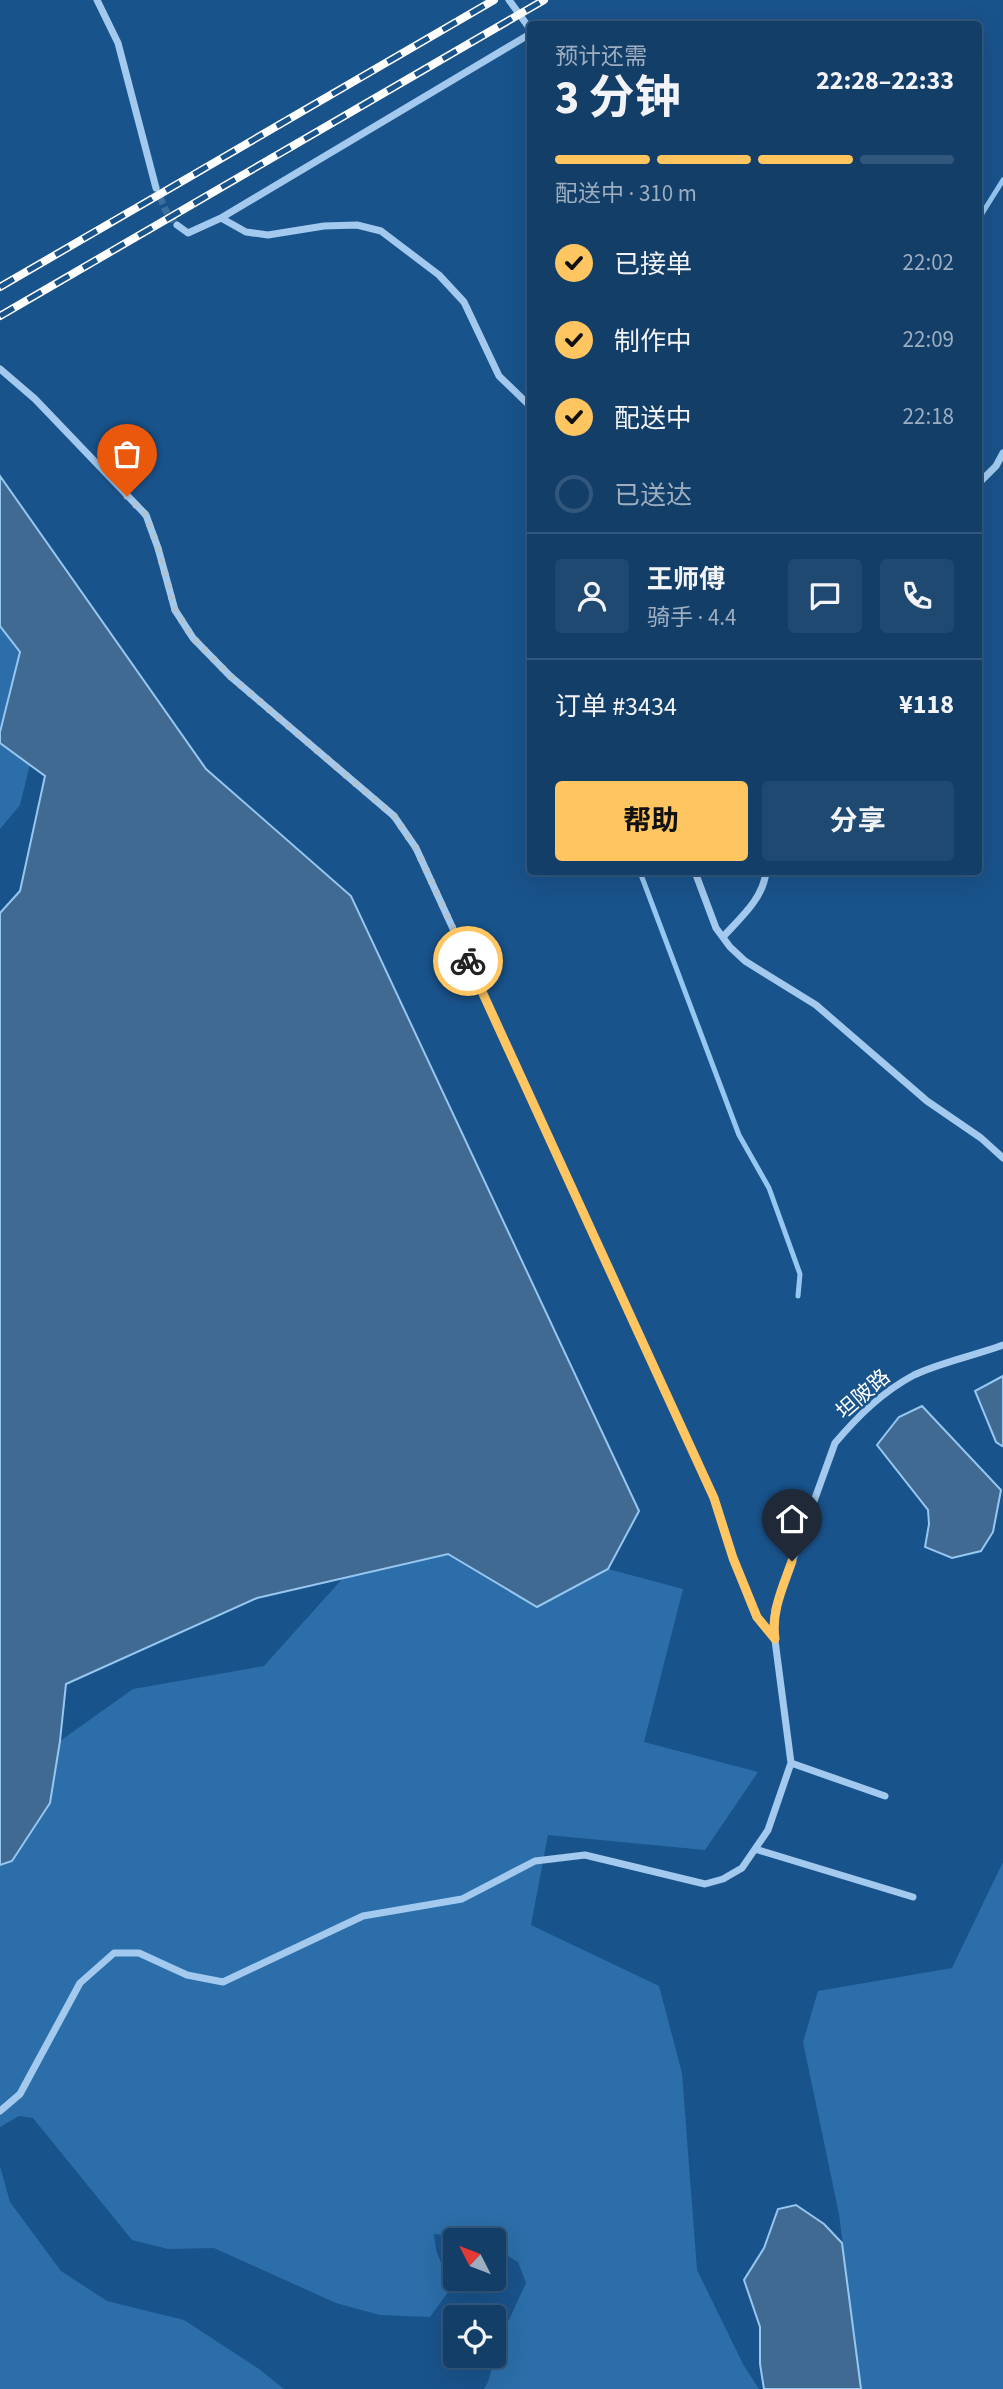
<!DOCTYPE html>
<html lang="zh">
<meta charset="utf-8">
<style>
body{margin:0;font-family:"Source Sans 3","Noto Sans SC",sans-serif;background:#204971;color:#f1f3f6;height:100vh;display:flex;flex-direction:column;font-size:26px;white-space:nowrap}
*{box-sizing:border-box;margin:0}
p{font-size:23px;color:#9daec0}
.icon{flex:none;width:38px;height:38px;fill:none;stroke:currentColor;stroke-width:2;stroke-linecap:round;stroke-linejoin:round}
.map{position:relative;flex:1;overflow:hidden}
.side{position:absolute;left:527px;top:21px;width:455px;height:854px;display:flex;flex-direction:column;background:#133e68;border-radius:7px;box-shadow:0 7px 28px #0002,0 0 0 2px #32577c}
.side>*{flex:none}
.needle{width:46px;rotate:312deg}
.fabs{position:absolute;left:443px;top:2228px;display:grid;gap:14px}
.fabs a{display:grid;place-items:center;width:63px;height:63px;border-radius:7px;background:#133e68;box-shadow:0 7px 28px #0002,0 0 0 2px #32577c;font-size:35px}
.pin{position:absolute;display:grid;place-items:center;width:60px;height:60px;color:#fff;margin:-72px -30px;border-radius:50% 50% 50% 0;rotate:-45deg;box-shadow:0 0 7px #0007}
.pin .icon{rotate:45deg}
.courier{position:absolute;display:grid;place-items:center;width:70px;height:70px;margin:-35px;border:5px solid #ffc560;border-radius:50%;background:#fff;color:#222;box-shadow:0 2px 9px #0007}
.headline em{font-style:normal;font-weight:700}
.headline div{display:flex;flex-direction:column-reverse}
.headline{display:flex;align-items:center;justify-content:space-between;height:119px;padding:0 28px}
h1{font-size:46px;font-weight:700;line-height:52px}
.bar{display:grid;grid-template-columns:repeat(4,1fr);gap:10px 7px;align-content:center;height:84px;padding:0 28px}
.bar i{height:9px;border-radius:5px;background:#32577c}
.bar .on{background:#ffc560}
.bar p{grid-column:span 4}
.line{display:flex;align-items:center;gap:18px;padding:0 28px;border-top:2px solid #32577c}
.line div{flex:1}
.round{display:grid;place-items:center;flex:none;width:74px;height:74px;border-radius:7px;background:#204971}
ol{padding:0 28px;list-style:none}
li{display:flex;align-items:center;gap:21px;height:77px}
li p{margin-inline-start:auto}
li .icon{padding:7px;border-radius:50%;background:#ffc560;color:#111;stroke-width:4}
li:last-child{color:#9daec0}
li i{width:38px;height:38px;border:4px solid #32577c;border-radius:50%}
.button{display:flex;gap:14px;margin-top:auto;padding:14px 28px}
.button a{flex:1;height:80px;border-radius:7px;background:#ffc560;color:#111;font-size:28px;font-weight:700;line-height:80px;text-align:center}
.button a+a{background:#204971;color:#f1f3f6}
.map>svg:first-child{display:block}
.green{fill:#2c6ea9}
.water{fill:#406a92;stroke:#96c7f0;stroke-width:2}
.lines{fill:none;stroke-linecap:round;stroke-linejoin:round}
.stream{stroke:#96c7f0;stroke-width:5}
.minor-tunnel{stroke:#3c6d9c;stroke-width:7;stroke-dasharray:7 3.5;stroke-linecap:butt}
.minor{stroke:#a3caee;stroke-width:7}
.rail-casing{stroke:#fff;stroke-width:8}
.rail{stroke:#19538b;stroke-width:5;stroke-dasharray:16;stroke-linecap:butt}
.done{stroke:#aec3d6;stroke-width:7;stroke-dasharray:0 12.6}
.route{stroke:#ffc560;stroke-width:9}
.labels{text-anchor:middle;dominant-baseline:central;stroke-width:5;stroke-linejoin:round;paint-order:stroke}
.street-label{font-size:21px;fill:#fff;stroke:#19538b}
</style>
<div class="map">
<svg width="1003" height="2389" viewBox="0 0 1003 2389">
<rect width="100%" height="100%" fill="#19538b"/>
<path class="green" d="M0 626 20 652 0 732Z
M0 743 30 764 20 805 0 829Z
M448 1554 537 1607 608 1569 683 1589 644 1742 758 1772 705 1850 548 1835 531 1925 659 1986 682 2073 697 2270 744 2366 759 2389H484L488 2382 499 2341 526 2283 518 2262 494 2248V2240L434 2234 436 2250 451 2288 430 2317 380 2315 336 2303 214 2248 168 2249 132 2240 33 2118 19 2116 0 2127V1865L12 1861 50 1803 60 1741 133 1689 264 1666 343 1578Z
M1003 1862V2389H861L839 2214 803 2042 818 1991 952 1968Z
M0 2166 10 2202 61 2271 107 2301 184 2320 259 2369 284 2389H0Z"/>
<path class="water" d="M0 476 206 769 351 896 639 1511 608 1569 537 1607 448 1554 257 1598 66 1684 60 1741 50 1803 12 1861 0 1865V913L20 891 45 776 0 743V732L20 652 0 626Z
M1003 1376V1446H1002L996 1442 975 1391Z
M922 1406 1001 1490 993 1532 981 1551 952 1558 925 1547 929 1524 928 1510 877 1445 899 1417Z
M796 2205 824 2224 842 2243 861 2389H764L760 2364V2327L744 2280 764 2248 778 2209Z"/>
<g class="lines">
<path class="stream" d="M978 220 1003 180
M640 872 739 1135 769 1188 800 1274 798 1296"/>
<path class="minor-tunnel" d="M156 188 166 211 177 225"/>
<path class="minor" d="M97 0 118 43 156 188
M509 0 530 29
M221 218 530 34
M177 225 188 233 221 218 246 232 268 235 324 226 357 225 381 231 439 275 464 302 499 376 530 406
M0 369 35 399 146 515 158 548 175 610 193 638 230 676 394 816 416 848 714 1498 733 1558 756 1617 775 1639
M978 484 996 466 1003 453
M695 872 716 928 730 947 745 961 816 1005 927 1101 981 1138 1003 1158
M723 937C740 918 763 899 766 872
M791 1763 885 1796
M755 1849 913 1897
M0 2111 20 2094 80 1983 114 1953H139L187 1975 223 1982 363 1916 462 1899 535 1861 585 1855 705 1884 723 1879 742 1868 768 1830 791 1763 773 1625 775 1609 835 1443C858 1416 882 1392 914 1375 939 1363 976 1355 1003 1345"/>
<g class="rail-casing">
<path id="rail" d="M0 287 494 0
M0 316 544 0"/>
</g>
<use href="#rail" class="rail"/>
</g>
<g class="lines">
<path class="done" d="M127 496 146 515 158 548 175 610 193 638 230 676 394 816 416 848 468 961"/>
<path class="route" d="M468 961 714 1498 733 1558 757 1617 775 1639C771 1611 783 1587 792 1561"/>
</g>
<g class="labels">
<g class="street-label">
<text transform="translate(863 1394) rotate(-41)">坦陂路</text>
</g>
</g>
</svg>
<div class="fabs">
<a><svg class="needle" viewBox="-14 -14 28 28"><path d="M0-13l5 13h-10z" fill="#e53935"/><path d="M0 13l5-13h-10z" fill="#9daec0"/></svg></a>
<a><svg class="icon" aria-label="locate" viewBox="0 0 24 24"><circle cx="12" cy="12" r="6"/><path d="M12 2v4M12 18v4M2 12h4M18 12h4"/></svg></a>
</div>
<div class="pin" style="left:127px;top:496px;background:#ea580c"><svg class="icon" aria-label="bag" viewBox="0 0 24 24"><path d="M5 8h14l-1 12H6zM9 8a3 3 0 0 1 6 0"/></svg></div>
<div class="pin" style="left:792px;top:1561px;background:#1f2937"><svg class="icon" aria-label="home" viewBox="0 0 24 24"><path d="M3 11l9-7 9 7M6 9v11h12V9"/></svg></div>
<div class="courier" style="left:468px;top:961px"><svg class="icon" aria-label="bike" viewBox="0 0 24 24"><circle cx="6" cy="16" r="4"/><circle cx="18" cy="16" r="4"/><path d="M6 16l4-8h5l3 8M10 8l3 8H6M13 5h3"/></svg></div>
<section class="side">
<div class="headline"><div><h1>3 分钟</h1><p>预计还需</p></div><em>22:28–22:33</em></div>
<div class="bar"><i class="on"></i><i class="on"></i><i class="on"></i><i></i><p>配送中 · 310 m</p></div>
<ol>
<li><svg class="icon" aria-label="check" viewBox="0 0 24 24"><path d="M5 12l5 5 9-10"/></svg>已接单<p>22:02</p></li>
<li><svg class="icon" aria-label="check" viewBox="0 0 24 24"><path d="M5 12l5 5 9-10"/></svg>制作中<p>22:09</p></li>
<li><svg class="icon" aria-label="check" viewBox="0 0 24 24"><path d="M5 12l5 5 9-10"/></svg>配送中<p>22:18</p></li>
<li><i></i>已送达</li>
</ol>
<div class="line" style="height:126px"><a class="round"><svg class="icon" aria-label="person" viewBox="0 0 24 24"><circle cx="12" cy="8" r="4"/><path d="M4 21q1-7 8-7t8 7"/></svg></a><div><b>王师傅</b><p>骑手 · 4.4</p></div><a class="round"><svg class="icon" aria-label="chat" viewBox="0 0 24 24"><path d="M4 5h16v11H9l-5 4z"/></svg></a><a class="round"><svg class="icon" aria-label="phone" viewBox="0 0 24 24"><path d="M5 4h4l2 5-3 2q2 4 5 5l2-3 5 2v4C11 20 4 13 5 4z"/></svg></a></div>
<div class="line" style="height:91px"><div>订单 #3434</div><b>¥118</b></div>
<div class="button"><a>帮助</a><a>分享</a></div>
</section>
</div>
